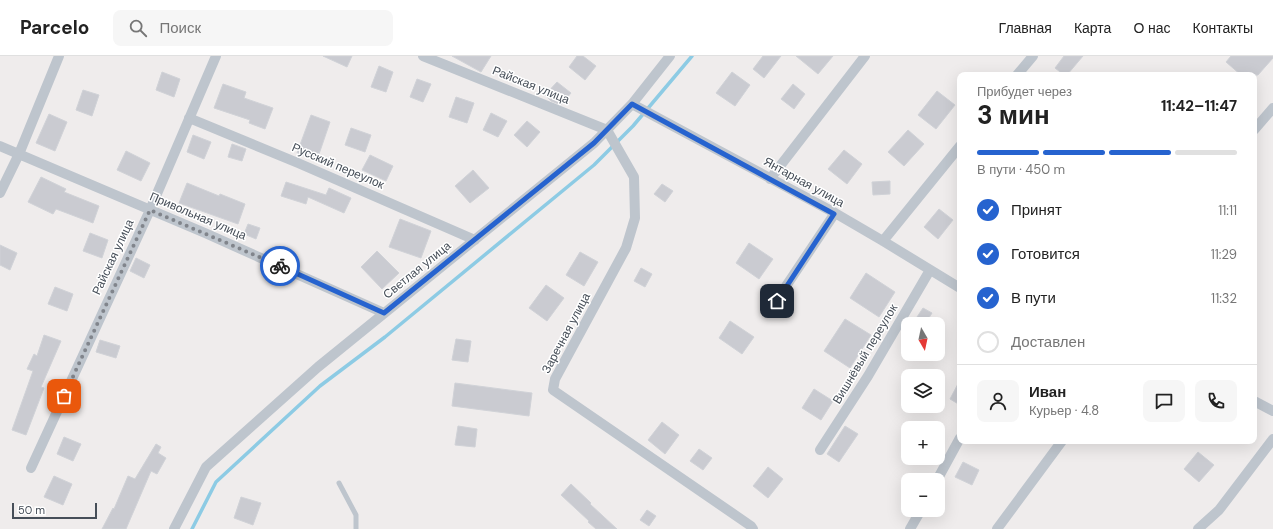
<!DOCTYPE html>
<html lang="ru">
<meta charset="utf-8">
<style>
body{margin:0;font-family:"DM Sans",sans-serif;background:#f6f6f6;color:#222;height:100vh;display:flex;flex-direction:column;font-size:15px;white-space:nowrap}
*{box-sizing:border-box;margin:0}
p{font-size:13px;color:#767676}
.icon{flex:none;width:22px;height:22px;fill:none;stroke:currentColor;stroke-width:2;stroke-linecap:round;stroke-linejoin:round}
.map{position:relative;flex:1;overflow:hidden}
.panel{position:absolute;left:957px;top:16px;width:300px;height:372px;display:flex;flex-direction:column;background:#fff;border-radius:8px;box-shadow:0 4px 16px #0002}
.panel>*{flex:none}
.needle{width:26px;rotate:171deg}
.buttons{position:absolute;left:901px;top:261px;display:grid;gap:8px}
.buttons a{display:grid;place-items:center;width:44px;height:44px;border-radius:8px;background:#fff;box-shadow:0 4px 16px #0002;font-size:20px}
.scale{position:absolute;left:12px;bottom:10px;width:85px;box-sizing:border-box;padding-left:4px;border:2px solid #464e58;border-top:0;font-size:11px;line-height:14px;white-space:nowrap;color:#464e58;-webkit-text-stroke:3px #fff;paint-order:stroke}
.pin{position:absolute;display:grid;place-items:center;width:34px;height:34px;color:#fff;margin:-17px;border-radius:8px;box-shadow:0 2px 6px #0006}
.courier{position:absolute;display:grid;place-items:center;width:40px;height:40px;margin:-20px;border:3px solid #2663cf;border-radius:50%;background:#fff;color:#222;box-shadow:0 1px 5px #0007}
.head em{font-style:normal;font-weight:700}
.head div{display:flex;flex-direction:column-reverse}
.head{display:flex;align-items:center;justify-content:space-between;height:68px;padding:0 20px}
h1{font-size:26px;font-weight:700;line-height:30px}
.bar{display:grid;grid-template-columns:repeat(4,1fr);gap:6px 4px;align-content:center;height:48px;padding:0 20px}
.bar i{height:5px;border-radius:3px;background:#e0e0e0}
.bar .selected{background:#2663cf}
.bar p{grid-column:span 4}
.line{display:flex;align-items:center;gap:10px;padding:0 20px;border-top:1px solid #e0e0e0}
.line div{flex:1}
.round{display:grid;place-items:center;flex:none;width:42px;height:42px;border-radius:8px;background:#f6f6f6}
ol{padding:0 20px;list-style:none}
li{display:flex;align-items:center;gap:12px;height:44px}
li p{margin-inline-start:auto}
li .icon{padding:4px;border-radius:50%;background:#2663cf;color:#fff;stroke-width:4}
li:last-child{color:#767676}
li i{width:22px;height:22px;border:2px solid #e0e0e0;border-radius:50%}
header{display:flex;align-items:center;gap:24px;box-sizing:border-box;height:56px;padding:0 20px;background:#fff;border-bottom:1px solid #e0e0e0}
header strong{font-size:19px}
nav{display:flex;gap:22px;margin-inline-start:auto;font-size:14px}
.search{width:280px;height:36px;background:#f6f6f6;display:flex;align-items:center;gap:10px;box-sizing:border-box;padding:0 14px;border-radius:8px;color:#767676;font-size:15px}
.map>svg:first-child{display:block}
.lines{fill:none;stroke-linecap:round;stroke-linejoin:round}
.stream{stroke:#8dcbe4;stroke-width:3.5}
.building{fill:#cacbd1;stroke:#d0d2d7}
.service{stroke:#bec5cd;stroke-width:5}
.minor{stroke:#bec5cd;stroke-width:10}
.done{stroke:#81858c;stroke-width:4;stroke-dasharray:0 7.2}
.route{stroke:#2663cf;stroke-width:5}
.labels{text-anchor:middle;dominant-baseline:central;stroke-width:3;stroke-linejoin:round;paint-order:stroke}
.street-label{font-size:12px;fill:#464e58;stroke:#fff}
</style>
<header>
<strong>Parcelo</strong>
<div class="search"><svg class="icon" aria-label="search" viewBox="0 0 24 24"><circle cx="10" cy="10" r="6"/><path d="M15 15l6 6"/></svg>Поиск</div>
<nav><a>Главная</a><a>Карта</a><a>О нас</a><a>Контакты</a></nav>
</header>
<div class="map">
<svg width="1273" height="473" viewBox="0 0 1273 473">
<rect width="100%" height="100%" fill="#efecec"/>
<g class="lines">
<path class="stream" d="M192 473 216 426 320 330 385 281 594 109 633 70 692 0"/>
</g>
<path class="building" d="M323 0H352L347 11Z
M452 0H491L481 16Z
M577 0H583L596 10 585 24 569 11Z
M763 0H781L764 22 753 13Z
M796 0H833L818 18Z
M1064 0H1083L1067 19H1064L1055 12Z
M1231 0H1273V2L1258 19H1241L1226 6Z
M379 10 393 16 386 36 371 31Z
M162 16 180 23 174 41 156 34Z
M732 16 750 29 735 50 716 37Z
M417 23 431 28 423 46 410 41Z
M557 26 571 37 561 49 551 45 545 39Z
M223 28 246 36 244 42 273 52 265 73 249 67 250 64 214 52Z
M793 28 805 38 794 53 781 43Z
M83 34 99 39 92 60 76 54Z
M937 35 955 49 936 73 918 59Z
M456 41 474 47 467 67 449 61Z
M491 57 507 65 498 81 483 74Z
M49 58 67 66 55 95 36 87Z
M311 59 330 66 317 104 297 97Z
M527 65 540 76 527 91 514 79Z
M351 72 371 79 365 96 345 89Z
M908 74 924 88 904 110 888 96Z
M193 79 211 86 204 103 187 96Z
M232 88 246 93 242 105 228 101Z
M844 94 862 108 847 128 828 113Z
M126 95 150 107 141 125 117 114Z
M370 99 393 110 386 125 362 114Z
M473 114 489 132 470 147 455 130Z
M41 121 66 133 64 136 99 150 93 167 56 153 53 158 28 146Z
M890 125V138L873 139 872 126Z
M286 126 326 139 329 132 351 142 344 157 308 141 306 148 281 140Z
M187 127 219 140 220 138 245 148 238 168 179 147Z
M662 128 673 135 665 146 654 138Z
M939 153 953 164 938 183 924 171Z
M400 163 431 175 421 202 389 191Z
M248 168 260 172 256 183 244 178Z
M90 177 108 184 102 202 83 195Z
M749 187 773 203 759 223 736 207Z
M0 189 17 197 10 214 0 209Z
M377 195 399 217 382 233 361 211Z
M580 196 598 206 584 230 566 219Z
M136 202 150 209 144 222 130 215Z
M641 212 652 218 645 231 634 225Z
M866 217 895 236 879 261 850 242Z
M546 229 564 242 547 265 529 252Z
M55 231 73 238 67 255 48 248Z
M923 252 932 257 925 268 915 264Z
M845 263 871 279 850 312 824 295Z
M730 265 754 281 742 298 719 282Z
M44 279 61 285 41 331 44 332 26 379 12 374 33 315 27 313 34 298 37 300Z
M456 283 471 285 468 306 452 304Z
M100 284 120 290 116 302 96 296Z
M960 324V349L950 343Z
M455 327 532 337 529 360 452 350Z
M814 333 833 345 821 364 802 352Z
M662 366 679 379 665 398 648 384Z
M458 370 477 373 475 391 455 389Z
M845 370 858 378 839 406 827 398Z
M64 381 81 388 73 405 57 398Z
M156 388 161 391 158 397 166 402 157 418 151 415 126 473H102L113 452 114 453 128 420 135 423Z
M699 393 712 402 703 414 690 405Z
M1198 396 1214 409 1199 426 1184 413Z
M963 406 979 414 972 429 955 421Z
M768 411 783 423 768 442 753 430Z
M54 420 72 428 63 449 44 441Z
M571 428 591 447 590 448 617 473H596L588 466 589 465 561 439Z
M241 441 261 447 253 469 234 462Z
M647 454 656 460 649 470 640 464Z"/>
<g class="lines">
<path class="service" d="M339 427 356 459V473"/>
<path class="minor" d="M423 0 607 74 634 121 635 162 626 192 555 323 553 334 751 470 753 473
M1017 19 1033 0
M632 48 835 157 883 185 960 232
M189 62 298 107 475 184
M1254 74 1273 52
M0 90 205 177 384 257
M770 123 865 0
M0 137 19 98 59 0
M883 185 960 90
M768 257 835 157
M1254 345 1273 355
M820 394 868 320 930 214
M31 412 150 154 216 0
M937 424 960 382
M174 473 206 411 318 311 594 87 632 48 670 0
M910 473 921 454
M997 473 1062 385
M1198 473 1219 454 1273 383"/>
</g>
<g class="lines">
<path class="done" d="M64 340 150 154 280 210"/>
<path class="route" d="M280 210 384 257 594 87 632 48 834 158 777 245"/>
</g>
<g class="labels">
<g class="street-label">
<text transform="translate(531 29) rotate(22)">Райская улица</text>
<text transform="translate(338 110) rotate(23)">Русский переулок</text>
<text transform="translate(804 126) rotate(29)">Янтарная улица</text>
<text transform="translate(198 160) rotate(23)">Привольная улица</text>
<text transform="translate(113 201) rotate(-65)">Райская улица</text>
<text transform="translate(417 214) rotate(-39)">Светлая улица</text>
<text transform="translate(566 277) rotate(-62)">Заречная улица</text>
<text transform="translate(865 298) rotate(-59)">Вишнёвый переулок</text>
</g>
</g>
</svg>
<div class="buttons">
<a><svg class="needle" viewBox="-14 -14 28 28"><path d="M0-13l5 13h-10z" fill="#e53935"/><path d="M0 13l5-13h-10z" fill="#767676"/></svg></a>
<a><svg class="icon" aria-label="layers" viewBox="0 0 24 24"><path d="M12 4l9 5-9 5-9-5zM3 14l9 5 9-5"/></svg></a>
<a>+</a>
<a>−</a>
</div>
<div class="scale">50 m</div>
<div class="pin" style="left:64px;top:340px;background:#ea580c"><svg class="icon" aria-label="bag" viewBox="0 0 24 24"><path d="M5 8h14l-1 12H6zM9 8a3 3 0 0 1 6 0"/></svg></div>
<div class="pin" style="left:777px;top:245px;background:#1f2937"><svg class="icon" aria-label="home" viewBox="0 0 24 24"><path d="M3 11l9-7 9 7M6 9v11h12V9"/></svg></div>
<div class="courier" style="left:280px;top:210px"><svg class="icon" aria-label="bike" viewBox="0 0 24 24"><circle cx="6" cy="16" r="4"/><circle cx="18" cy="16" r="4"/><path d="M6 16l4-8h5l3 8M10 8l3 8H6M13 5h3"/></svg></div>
<section class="panel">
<div class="head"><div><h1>3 мин</h1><p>Прибудет через</p></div><em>11:42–11:47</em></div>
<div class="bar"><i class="selected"></i><i class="selected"></i><i class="selected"></i><i></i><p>В пути · 450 m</p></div>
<ol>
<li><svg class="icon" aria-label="check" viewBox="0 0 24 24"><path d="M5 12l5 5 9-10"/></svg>Принят<p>11:11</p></li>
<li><svg class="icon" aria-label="check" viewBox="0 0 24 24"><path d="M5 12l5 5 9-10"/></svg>Готовится<p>11:29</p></li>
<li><svg class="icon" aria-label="check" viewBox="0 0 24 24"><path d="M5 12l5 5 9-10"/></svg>В пути<p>11:32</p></li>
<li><i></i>Доставлен</li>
</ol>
<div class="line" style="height:72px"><a class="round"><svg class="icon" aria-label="person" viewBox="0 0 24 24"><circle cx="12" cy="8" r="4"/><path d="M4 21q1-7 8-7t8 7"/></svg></a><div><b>Иван</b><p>Курьер · 4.8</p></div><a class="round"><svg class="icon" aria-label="chat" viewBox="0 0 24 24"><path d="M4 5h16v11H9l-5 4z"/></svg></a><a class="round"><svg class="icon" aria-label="phone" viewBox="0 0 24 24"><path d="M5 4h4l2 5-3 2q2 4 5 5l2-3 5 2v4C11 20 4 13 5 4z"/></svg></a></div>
</section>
</div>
